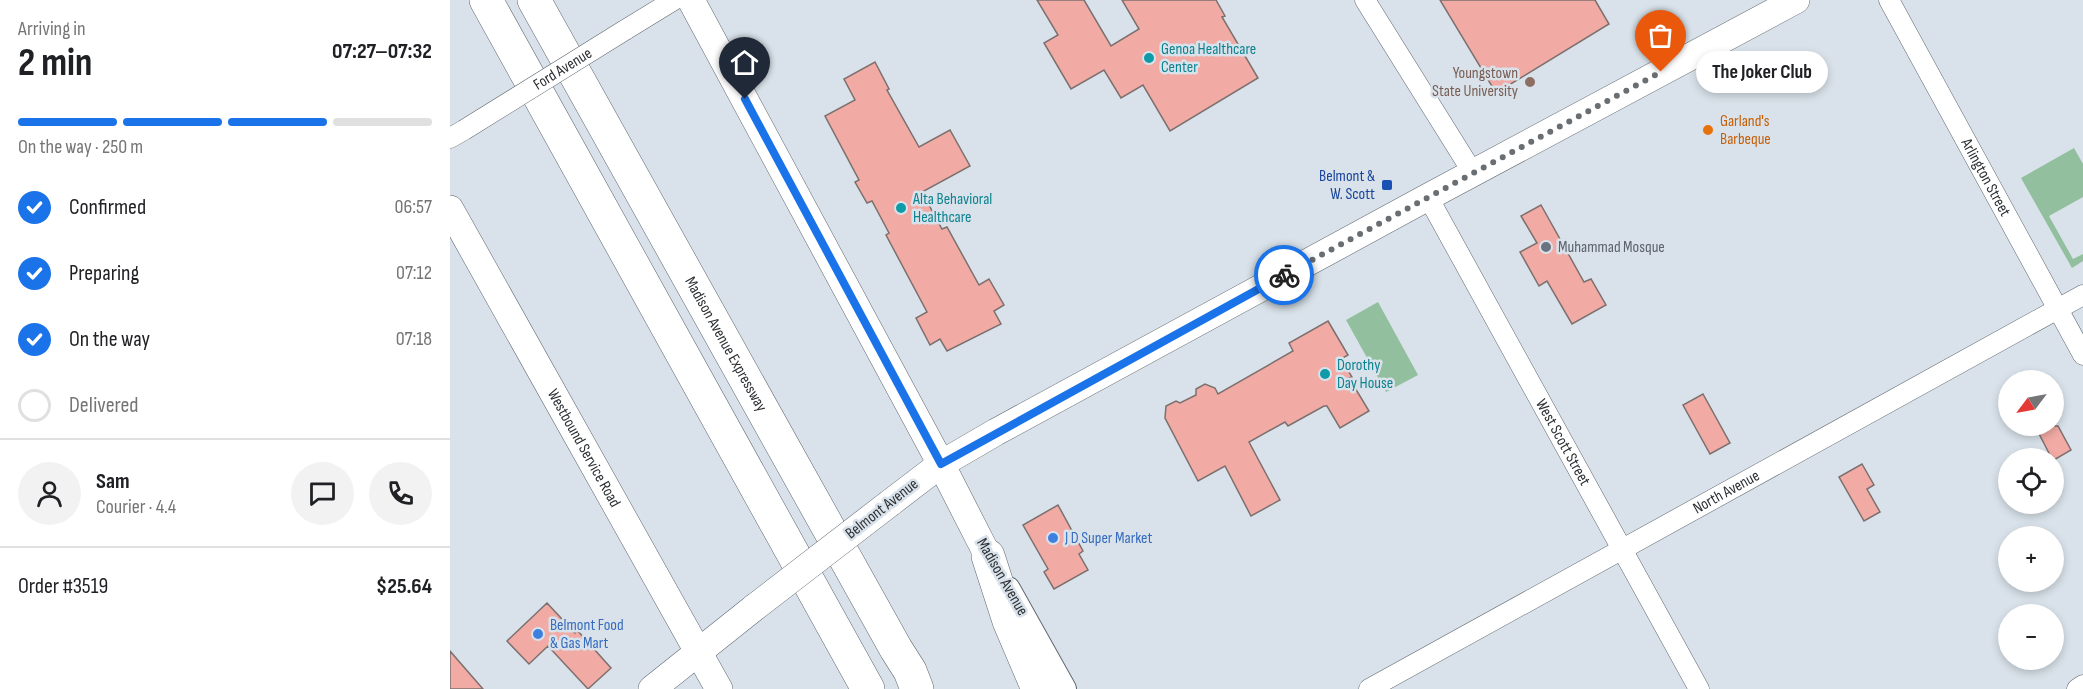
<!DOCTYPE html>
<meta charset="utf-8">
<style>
body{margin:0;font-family:"Sofia Sans Condensed",sans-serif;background:#f2f2f2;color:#202124;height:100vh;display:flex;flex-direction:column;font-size:22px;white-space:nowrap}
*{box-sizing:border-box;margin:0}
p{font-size:20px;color:#757577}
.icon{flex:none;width:33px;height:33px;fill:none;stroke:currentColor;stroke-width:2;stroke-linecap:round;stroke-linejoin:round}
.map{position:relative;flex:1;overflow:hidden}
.sheet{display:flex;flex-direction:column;background:#fff;width:450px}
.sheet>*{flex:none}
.needle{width:39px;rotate:238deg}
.controls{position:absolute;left:1548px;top:370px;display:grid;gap:12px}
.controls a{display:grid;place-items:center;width:66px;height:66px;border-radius:50%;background:#fff;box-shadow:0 3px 9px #0003;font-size:30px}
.pin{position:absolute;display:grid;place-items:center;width:51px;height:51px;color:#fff;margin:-62px -26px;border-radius:50% 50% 50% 0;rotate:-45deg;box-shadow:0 0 6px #0007}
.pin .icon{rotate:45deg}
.courier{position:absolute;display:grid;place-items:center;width:60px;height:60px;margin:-30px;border:4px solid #1a73e8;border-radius:50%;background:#fff;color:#222;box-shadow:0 2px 8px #0007}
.bubble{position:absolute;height:42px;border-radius:21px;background:#fff;box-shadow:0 3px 9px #0003;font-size:20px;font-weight:700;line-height:42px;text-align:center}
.headline em{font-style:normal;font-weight:700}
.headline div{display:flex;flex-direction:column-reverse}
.headline{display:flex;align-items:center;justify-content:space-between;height:102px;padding:0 18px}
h1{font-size:39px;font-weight:700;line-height:45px}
.bar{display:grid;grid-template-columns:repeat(4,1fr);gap:9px 6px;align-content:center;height:72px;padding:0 18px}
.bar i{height:8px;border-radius:4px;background:#e0e0e0}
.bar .selected{background:#1a73e8}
.bar p{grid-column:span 4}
.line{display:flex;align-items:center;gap:15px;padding:0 18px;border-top:2px solid #e0e0e0}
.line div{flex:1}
.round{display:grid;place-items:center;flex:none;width:63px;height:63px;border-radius:32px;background:#f2f2f2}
ol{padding:0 18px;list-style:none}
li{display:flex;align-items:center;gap:18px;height:66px}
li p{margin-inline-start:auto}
li .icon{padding:6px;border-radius:50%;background:#1a73e8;color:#fff;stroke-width:4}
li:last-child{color:#757577}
li i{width:33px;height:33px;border:3px solid #e0e0e0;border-radius:50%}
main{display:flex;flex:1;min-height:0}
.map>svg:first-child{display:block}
.green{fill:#92bf9d}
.building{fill:#f1aaa4;stroke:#7c706f;stroke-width:1.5}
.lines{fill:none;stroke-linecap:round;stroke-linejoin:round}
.minor-casing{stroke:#616970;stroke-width:21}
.tertiary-casing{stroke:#616970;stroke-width:26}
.secondary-casing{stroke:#616970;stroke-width:28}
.motorway-casing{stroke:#616970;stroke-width:34}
.minor{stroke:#fff;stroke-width:20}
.tertiary{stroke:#fff;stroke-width:24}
.secondary{stroke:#fff;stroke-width:27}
.motorway{stroke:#fff;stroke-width:33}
.minor-bridge-casing{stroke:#616970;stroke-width:21;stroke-linecap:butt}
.secondary-bridge-casing{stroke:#616970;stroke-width:28;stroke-linecap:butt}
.minor-bridge{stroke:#fff;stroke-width:20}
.secondary-bridge{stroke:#fff;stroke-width:27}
.done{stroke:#696e73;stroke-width:6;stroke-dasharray:0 10.8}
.route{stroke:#1a73e8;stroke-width:8}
.culture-dot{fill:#0f9aa8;stroke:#d9e2ea;stroke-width:2}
.education-dot{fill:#8d6e63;stroke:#d9e2ea;stroke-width:2}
.food-dot{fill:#e8710a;stroke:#d9e2ea;stroke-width:2}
.transit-dot{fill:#1a4fb4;stroke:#d9e2ea;stroke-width:2}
.worship-dot{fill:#6b7280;stroke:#d9e2ea;stroke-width:2}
.shop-dot{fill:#3f7fe0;stroke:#d9e2ea;stroke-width:2}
.labels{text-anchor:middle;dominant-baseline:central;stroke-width:5;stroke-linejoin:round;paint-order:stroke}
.culture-label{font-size:16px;fill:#0d838f;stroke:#d9e2ea;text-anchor:start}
.street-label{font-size:16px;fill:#2d3033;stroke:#d9e2ea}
.education-label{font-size:16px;fill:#785e54;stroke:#d9e2ea;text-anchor:end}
.food-label{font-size:16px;fill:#c56008;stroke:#d9e2ea;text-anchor:start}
.transit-label{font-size:16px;fill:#164399;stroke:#d9e2ea;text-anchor:end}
.worship-label{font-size:16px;fill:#5b616d;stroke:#d9e2ea;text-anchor:start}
.shop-label{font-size:16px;fill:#366cbe;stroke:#d9e2ea;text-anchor:start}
</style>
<main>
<section class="sheet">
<div class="headline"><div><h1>2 min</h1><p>Arriving in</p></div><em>07:27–07:32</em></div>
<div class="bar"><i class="selected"></i><i class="selected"></i><i class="selected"></i><i></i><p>On the way · 250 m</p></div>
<ol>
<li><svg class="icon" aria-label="check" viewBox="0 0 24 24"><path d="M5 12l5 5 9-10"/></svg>Confirmed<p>06:57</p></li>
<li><svg class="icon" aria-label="check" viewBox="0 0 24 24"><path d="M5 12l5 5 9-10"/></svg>Preparing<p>07:12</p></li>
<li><svg class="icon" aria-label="check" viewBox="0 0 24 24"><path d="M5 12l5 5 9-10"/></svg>On the way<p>07:18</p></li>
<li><i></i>Delivered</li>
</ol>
<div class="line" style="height:108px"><a class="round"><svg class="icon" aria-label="person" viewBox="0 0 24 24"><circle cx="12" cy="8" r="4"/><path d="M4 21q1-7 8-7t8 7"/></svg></a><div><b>Sam</b><p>Courier · 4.4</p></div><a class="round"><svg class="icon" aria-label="chat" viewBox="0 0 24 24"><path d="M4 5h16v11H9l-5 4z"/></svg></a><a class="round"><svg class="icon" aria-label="phone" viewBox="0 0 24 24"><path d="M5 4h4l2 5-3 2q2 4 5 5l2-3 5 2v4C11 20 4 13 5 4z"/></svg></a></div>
<div class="line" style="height:78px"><div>Order #3519</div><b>$25.64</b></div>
</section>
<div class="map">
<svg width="1633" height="689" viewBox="0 0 1633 689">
<rect width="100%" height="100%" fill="#d9e2ea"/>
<path class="green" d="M1624 148 1633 164V197L1599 216 1623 259 1633 254V261L1622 268 1571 178Z
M928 302 968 375 936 392 896 320Z"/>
<path class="building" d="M587 0H634L661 46 689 29 672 0H766L775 16 772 17 808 78 720 131 693 85 671 98 654 70 621 89 594 43 608 35Z
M990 0H1145L1159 24 1046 93Z
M425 62 439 89 437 90 469 147 500 130 520 166 472 192 492 229 497 227 529 285 539 279 554 305 544 311 551 324 497 351 490 339 480 345 466 318 477 312 436 235 439 233 422 201 417 203 405 182 409 180 375 116 405 100 394 79Z
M1091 205 1134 282 1141 279 1156 305 1122 324 1097 281 1089 286 1070 252 1087 243 1071 216Z
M878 321 898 355 891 359 902 377 899 378 919 411 890 428 877 406H874L838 426 835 422 799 442 830 500 801 516 775 466 748 481 715 418 716 406 726 401 730 403 746 395V389L755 384 765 388 768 394 843 351 839 343Z
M1253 394 1280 443 1260 454 1233 405Z
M1585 426H1608L1621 450 1604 460 1602 459Z
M1412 464 1424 485 1417 489 1430 512 1414 521 1389 477Z
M608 505 633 551 629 554 638 570 604 589 594 572 598 569 573 525Z
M97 603 125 633 127 630 161 668 138 689 98 646 79 664 57 641Z
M0 651 33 689H0Z"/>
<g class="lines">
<g class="minor-casing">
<g id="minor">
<path d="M915 0 1023 173"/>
<path id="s1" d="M1439 0 1633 355"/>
<path d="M175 30 224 0"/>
<path d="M0 138 14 130"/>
<path id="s2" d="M978 197 1249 689"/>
<path id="s3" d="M919 689 1633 295"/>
<path d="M1627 689 1633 685"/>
</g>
</g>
<g class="tertiary-casing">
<path id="tertiary" d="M558 589 614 689"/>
</g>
<g class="secondary-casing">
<g id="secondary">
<path d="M241 0 491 464 538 556"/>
<path id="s4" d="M0 209 269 689"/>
<path d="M440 503 491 464 546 432 978 197 1346 0"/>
<path d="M202 689 305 607"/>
</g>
</g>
<g class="motorway-casing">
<g id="motorway">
<path d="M36 0 418 689"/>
<path id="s5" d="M84 0 446 649 460 671 467 689"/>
<path d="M538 556 559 621 588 689"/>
</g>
</g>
<use href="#minor" class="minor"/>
<use href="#tertiary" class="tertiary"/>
<use href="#secondary" class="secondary"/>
<use href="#motorway" class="motorway"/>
<g class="minor-bridge-casing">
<g id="minor-bridge">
<path id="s6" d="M14 130 175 30"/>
</g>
</g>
<g class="secondary-bridge-casing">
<path id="secondary-bridge" d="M305 607 440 503"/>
</g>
<use href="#minor-bridge" class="minor-bridge"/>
<use href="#secondary-bridge" class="secondary-bridge"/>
</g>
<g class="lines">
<path class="done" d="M834 275 1211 72"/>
<path class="route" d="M295 99 491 464 834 275"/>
</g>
<g class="culture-dot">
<circle cx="699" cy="58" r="6"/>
<circle cx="451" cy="208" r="6"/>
<circle cx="875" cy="374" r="6"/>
</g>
<circle class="education-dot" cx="1080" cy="82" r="6"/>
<circle class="food-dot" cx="1258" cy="130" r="6"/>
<rect class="transit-dot" x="931" y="179" width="12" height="12" rx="3"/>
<circle class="worship-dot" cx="1096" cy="247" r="6"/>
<g class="shop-dot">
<circle cx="603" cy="538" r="6"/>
<circle cx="88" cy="634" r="6"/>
</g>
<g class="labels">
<g class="culture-label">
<text x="711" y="49">Genoa Healthcare<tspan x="711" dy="18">Center</tspan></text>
<text x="463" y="199">Alta Behavioral<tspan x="463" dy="18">Healthcare</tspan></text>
<text x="887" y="365">Dorothy<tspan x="887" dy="18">Day House</tspan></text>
</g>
<g class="street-label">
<text stroke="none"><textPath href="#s6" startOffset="116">Ford Avenue</textPath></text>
<text stroke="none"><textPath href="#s1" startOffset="202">Arlington Street</textPath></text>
<text stroke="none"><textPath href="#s5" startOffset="394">Madison Avenue Expressway</textPath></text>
<text stroke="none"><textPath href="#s2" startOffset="280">West Scott Street</textPath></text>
<text stroke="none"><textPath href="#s4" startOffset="274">Westbound Service Road</textPath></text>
<text stroke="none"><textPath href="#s3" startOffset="408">North Avenue</textPath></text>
<text transform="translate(432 509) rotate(-38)">Belmont Avenue</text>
<text transform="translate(552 577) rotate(60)">Madison Avenue</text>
</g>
<g class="education-label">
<text x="1068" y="73">Youngstown<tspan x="1068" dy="18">State University</tspan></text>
</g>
<g class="food-label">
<text x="1270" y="121">Garland's<tspan x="1270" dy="18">Barbeque</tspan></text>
</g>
<g class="transit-label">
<text x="925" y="176">Belmont &amp;<tspan x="925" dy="18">W. Scott</tspan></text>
</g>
<g class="worship-label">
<text x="1108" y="247">Muhammad Mosque</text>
</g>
<g class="shop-label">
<text x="615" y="538">J D Super Market</text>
<text x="100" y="625">Belmont Food<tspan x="100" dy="18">&amp; Gas Mart</tspan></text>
</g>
</g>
</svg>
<div class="controls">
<a><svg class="needle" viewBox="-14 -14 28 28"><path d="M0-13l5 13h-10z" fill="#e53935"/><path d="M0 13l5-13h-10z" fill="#757577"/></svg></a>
<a><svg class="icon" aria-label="locate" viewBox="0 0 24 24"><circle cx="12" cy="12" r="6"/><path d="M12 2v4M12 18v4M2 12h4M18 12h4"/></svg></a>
<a>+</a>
<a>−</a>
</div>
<div class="pin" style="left:1211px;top:72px;background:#ea580c"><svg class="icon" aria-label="bag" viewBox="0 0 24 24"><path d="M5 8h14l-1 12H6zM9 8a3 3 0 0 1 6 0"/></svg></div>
<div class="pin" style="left:295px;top:99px;background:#1f2937"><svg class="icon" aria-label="home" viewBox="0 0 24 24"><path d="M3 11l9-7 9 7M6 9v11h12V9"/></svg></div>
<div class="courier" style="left:834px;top:275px"><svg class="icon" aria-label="bike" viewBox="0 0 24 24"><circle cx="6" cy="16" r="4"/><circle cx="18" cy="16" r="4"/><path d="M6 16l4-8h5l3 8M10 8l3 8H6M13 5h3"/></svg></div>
<div class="bubble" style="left:1246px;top:51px;width:132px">The Joker Club</div>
</div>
</main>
